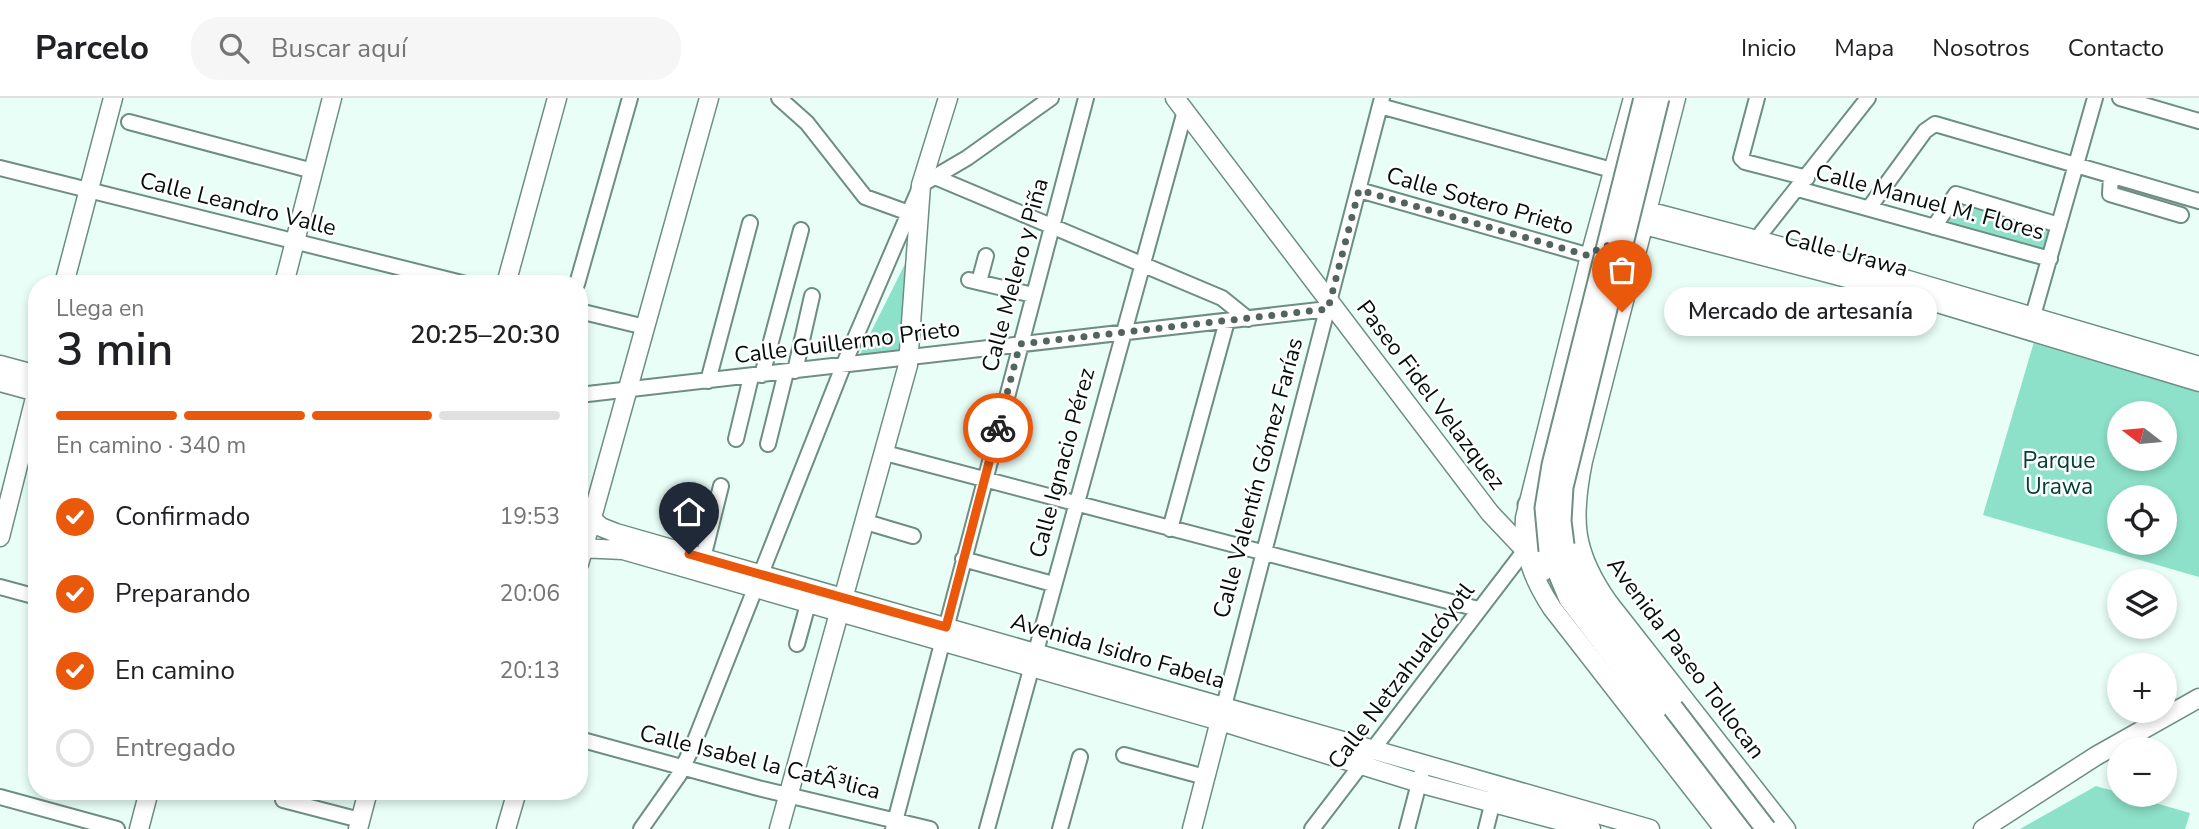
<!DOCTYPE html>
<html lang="es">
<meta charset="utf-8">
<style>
body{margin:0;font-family:"Nunito Sans",sans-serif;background:#f6f6f6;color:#202124;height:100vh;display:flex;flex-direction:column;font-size:26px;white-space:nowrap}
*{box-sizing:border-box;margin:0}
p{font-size:23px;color:#757577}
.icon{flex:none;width:38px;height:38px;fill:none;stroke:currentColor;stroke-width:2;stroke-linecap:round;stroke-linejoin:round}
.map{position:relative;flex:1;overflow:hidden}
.details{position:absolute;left:28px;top:177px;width:560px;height:525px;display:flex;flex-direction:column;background:#fff;border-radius:28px;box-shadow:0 4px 10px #0003}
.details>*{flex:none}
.needle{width:46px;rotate:286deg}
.tools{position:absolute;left:2107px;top:303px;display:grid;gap:14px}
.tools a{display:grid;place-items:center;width:70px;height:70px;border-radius:50%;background:#fff;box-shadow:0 4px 10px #0003;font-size:35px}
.pin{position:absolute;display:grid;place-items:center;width:60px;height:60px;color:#fff;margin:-72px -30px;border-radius:50% 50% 50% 0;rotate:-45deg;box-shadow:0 0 7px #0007}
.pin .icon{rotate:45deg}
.courier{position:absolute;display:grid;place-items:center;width:70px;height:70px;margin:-35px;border:5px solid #ea580c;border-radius:50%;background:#fff;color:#222;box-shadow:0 2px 9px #0007}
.bubble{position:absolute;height:49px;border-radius:24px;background:#fff;box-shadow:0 4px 10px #0003;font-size:23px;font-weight:600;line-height:49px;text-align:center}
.headline em{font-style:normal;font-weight:600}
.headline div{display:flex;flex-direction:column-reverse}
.headline{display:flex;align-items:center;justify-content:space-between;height:119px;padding:0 28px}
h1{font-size:46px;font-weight:600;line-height:52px}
.bar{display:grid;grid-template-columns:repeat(4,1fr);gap:10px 7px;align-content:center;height:84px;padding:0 28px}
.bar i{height:9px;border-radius:5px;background:#e0e0e0}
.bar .current{background:#ea580c}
.bar p{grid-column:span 4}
ol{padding:0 28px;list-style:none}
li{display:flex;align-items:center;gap:21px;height:77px}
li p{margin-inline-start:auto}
li .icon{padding:7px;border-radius:50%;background:#ea580c;color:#fff;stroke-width:4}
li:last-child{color:#757577}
li i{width:38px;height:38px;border:4px solid #e0e0e0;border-radius:50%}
header{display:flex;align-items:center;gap:42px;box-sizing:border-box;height:98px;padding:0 35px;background:#fff;border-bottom:2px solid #e0e0e0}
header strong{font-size:33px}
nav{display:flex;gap:38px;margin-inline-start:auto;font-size:24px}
.search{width:490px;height:63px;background:#f6f6f6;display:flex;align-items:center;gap:18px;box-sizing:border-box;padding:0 24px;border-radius:28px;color:#757577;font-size:26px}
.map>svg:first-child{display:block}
.green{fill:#8de1c8;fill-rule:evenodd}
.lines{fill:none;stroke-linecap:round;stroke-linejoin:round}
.minor-casing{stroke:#6d8e83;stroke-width:18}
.major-casing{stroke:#6d8e83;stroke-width:21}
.highway-casing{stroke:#6d8e83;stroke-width:23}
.minor{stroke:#fff;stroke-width:14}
.major{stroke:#fff;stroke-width:18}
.highway{stroke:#fff;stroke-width:19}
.highway-bridge-casing{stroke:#6d8e83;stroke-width:23;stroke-linecap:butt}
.highway-bridge{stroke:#fff;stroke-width:19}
.done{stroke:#53635d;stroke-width:7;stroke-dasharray:0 12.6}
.route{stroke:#ea580c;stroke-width:9}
.labels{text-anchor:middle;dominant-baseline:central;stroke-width:5;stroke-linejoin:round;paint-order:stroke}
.street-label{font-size:23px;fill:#030f0b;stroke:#fff}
.park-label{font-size:23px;fill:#024134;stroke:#fff}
</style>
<header>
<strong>Parcelo</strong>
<div class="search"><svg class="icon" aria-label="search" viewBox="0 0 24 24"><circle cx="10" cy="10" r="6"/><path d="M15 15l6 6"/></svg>Buscar aquí</div>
<nav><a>Inicio</a><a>Mapa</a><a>Nosotros</a><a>Contacto</a></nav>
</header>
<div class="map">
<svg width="2199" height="731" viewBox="0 0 2199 731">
<rect width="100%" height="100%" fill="#e8fef6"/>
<path class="green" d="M1963 97 2059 127 2050 161 1939 130Z
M909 158 903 253 858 260Z
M2036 237 2199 285V479L1983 417ZM2119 315H2165V360H2119ZM2119 399H2165V444H2119Z
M2096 688 2190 715 2185 731H2020Z"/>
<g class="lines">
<g class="minor-casing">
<path id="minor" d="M779 0 807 25 865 99 909 115
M1757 0 1741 60 1745 64 1807 80
M2120 0 2199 23
M1380 8 1612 72
M129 24 313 73
M0 70 466 186
M2111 78 2110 96 2181 117
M935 79 1222 200 1248 221
M1798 91 2050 161
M1359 92 1590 158
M1869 110 1925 33 1935 26 2199 103
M1934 129 1956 96 2059 127
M1755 143 1868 0
M969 182 1033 197
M979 184 986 158
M577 186 630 0
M579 213 645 229
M2030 228 2095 0
M795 273 812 198
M762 277 801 132
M708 283 750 125
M579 297 1328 211
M736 341 751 279
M768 346 786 274
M885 355 1478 511
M866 424 913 438
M1170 431 1227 223
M703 460 721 388
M963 461 1053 486
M0 489 37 499
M797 546 808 506
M1224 608 1382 0
M579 641 758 690 930 731
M1124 657 1205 679
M0 699 117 731
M283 702 360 722
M641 731 679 677 692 650 844 266 921 87 967 60 1051 0
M893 731 1086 0
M987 731 1185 13
M1060 731 1080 659
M1312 731 1525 452
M1407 731 1424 666
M1486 731 1495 695"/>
</g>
<g class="major-casing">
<path id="major" d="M1175 0 1490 415 1525 452
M1633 0 1590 158 1525 420C1523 455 1533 481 1552 510L1724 731
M1676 0 1583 363C1571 422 1573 454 1608 504L1786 731
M1636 110 1908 182 2199 268
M1633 124 1904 195 2199 284
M64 186 113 0
M284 186 332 0
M506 186 557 0
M0 267 37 277
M0 284 37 294
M579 410 601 429 616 435 1650 731
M0 439 37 292
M579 450 623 452 1220 623 1419 685 1591 731
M579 466 709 0
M139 731 149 693
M358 731 368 693
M506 731 517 693
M779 731 908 267 921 87 948 0
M1192 731 1223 611
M1983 731 2096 658 2199 600"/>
</g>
<g class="highway-casing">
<path id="highway" d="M1528 407 1543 473
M1564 447C1577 503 1637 564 1673 610
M1549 453 1569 501 1744 731
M1589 477 1604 506"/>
</g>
<use href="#minor" class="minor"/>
<use href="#major" class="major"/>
<use href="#highway" class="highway"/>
<g class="highway-bridge-casing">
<path id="highway-bridge" d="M1564 447 1561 423 1563 389 1659 0
M1549 453 1545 410 1552 367 1644 0
M1673 610 1766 731"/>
</g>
<use href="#highway-bridge" class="highway-bridge"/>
</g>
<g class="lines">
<path class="done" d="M998 330 1020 246 1328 211 1359 92 1590 158 1601 148 1621 147C1644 159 1627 194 1622 214"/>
<path class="route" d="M689 456 946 529 998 330"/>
</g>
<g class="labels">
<g class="street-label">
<text transform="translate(1480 103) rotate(16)">Calle Sotero Prieto</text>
<text transform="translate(1930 104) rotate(15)">Calle Manuel M. Flores</text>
<text transform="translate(238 106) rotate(14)">Calle Leandro Valle</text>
<text transform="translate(1846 155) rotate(15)">Calle Urawa</text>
<text transform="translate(1015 177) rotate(-75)">Calle Melero y Piña</text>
<text transform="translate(847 244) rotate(-7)">Calle Guillermo Prieto</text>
<text transform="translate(1431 297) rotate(53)">Paseo Fidel Velazquez</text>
<text transform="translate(1062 365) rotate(-75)">Calle Ignacio Pérez</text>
<text transform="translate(1258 380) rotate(-75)">Calle Valentín Gómez Farías</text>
<text transform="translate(1118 553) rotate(16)">Avenida Isidro Fabela</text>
<text transform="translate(1686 560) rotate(53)">Avenida Paseo Tollocan</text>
<text transform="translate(1401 578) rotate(-53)">Calle Netzahualcóyotl</text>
<text transform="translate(760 664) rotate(14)">Calle Isabel la CatÃ³lica</text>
</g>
<g class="park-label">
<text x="2059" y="362">Parque<tspan x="2059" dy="26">Urawa</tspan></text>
</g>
</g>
</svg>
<div class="tools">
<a><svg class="needle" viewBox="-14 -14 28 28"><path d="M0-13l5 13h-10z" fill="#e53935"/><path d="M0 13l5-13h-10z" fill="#757577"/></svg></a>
<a><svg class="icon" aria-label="locate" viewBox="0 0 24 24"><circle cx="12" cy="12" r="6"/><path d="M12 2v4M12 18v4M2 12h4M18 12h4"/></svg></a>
<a><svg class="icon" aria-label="layers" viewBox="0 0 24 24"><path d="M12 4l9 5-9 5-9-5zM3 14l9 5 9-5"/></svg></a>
<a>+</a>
<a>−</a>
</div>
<div class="pin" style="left:1622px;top:214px;background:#ea580c"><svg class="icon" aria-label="bag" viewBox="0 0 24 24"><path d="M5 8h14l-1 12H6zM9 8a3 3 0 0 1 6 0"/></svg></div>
<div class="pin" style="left:689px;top:456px;background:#1f2937"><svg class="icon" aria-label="home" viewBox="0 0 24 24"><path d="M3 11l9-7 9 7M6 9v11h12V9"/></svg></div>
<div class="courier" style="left:998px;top:330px"><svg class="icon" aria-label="bike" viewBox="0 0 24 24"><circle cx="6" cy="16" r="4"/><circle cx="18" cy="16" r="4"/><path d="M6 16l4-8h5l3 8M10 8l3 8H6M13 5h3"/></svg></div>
<div class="bubble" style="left:1664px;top:189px;width:273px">Mercado de artesanía</div>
<section class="details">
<div class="headline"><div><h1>3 min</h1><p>Llega en</p></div><em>20:25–20:30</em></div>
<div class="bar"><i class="current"></i><i class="current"></i><i class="current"></i><i></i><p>En camino · 340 m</p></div>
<ol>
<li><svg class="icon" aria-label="check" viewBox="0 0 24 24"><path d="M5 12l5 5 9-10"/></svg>Confirmado<p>19:53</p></li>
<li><svg class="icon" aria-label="check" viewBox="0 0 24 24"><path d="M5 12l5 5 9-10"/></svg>Preparando<p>20:06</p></li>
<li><svg class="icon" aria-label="check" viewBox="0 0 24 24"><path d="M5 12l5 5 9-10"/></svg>En camino<p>20:13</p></li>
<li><i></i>Entregado</li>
</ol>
</section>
</div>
